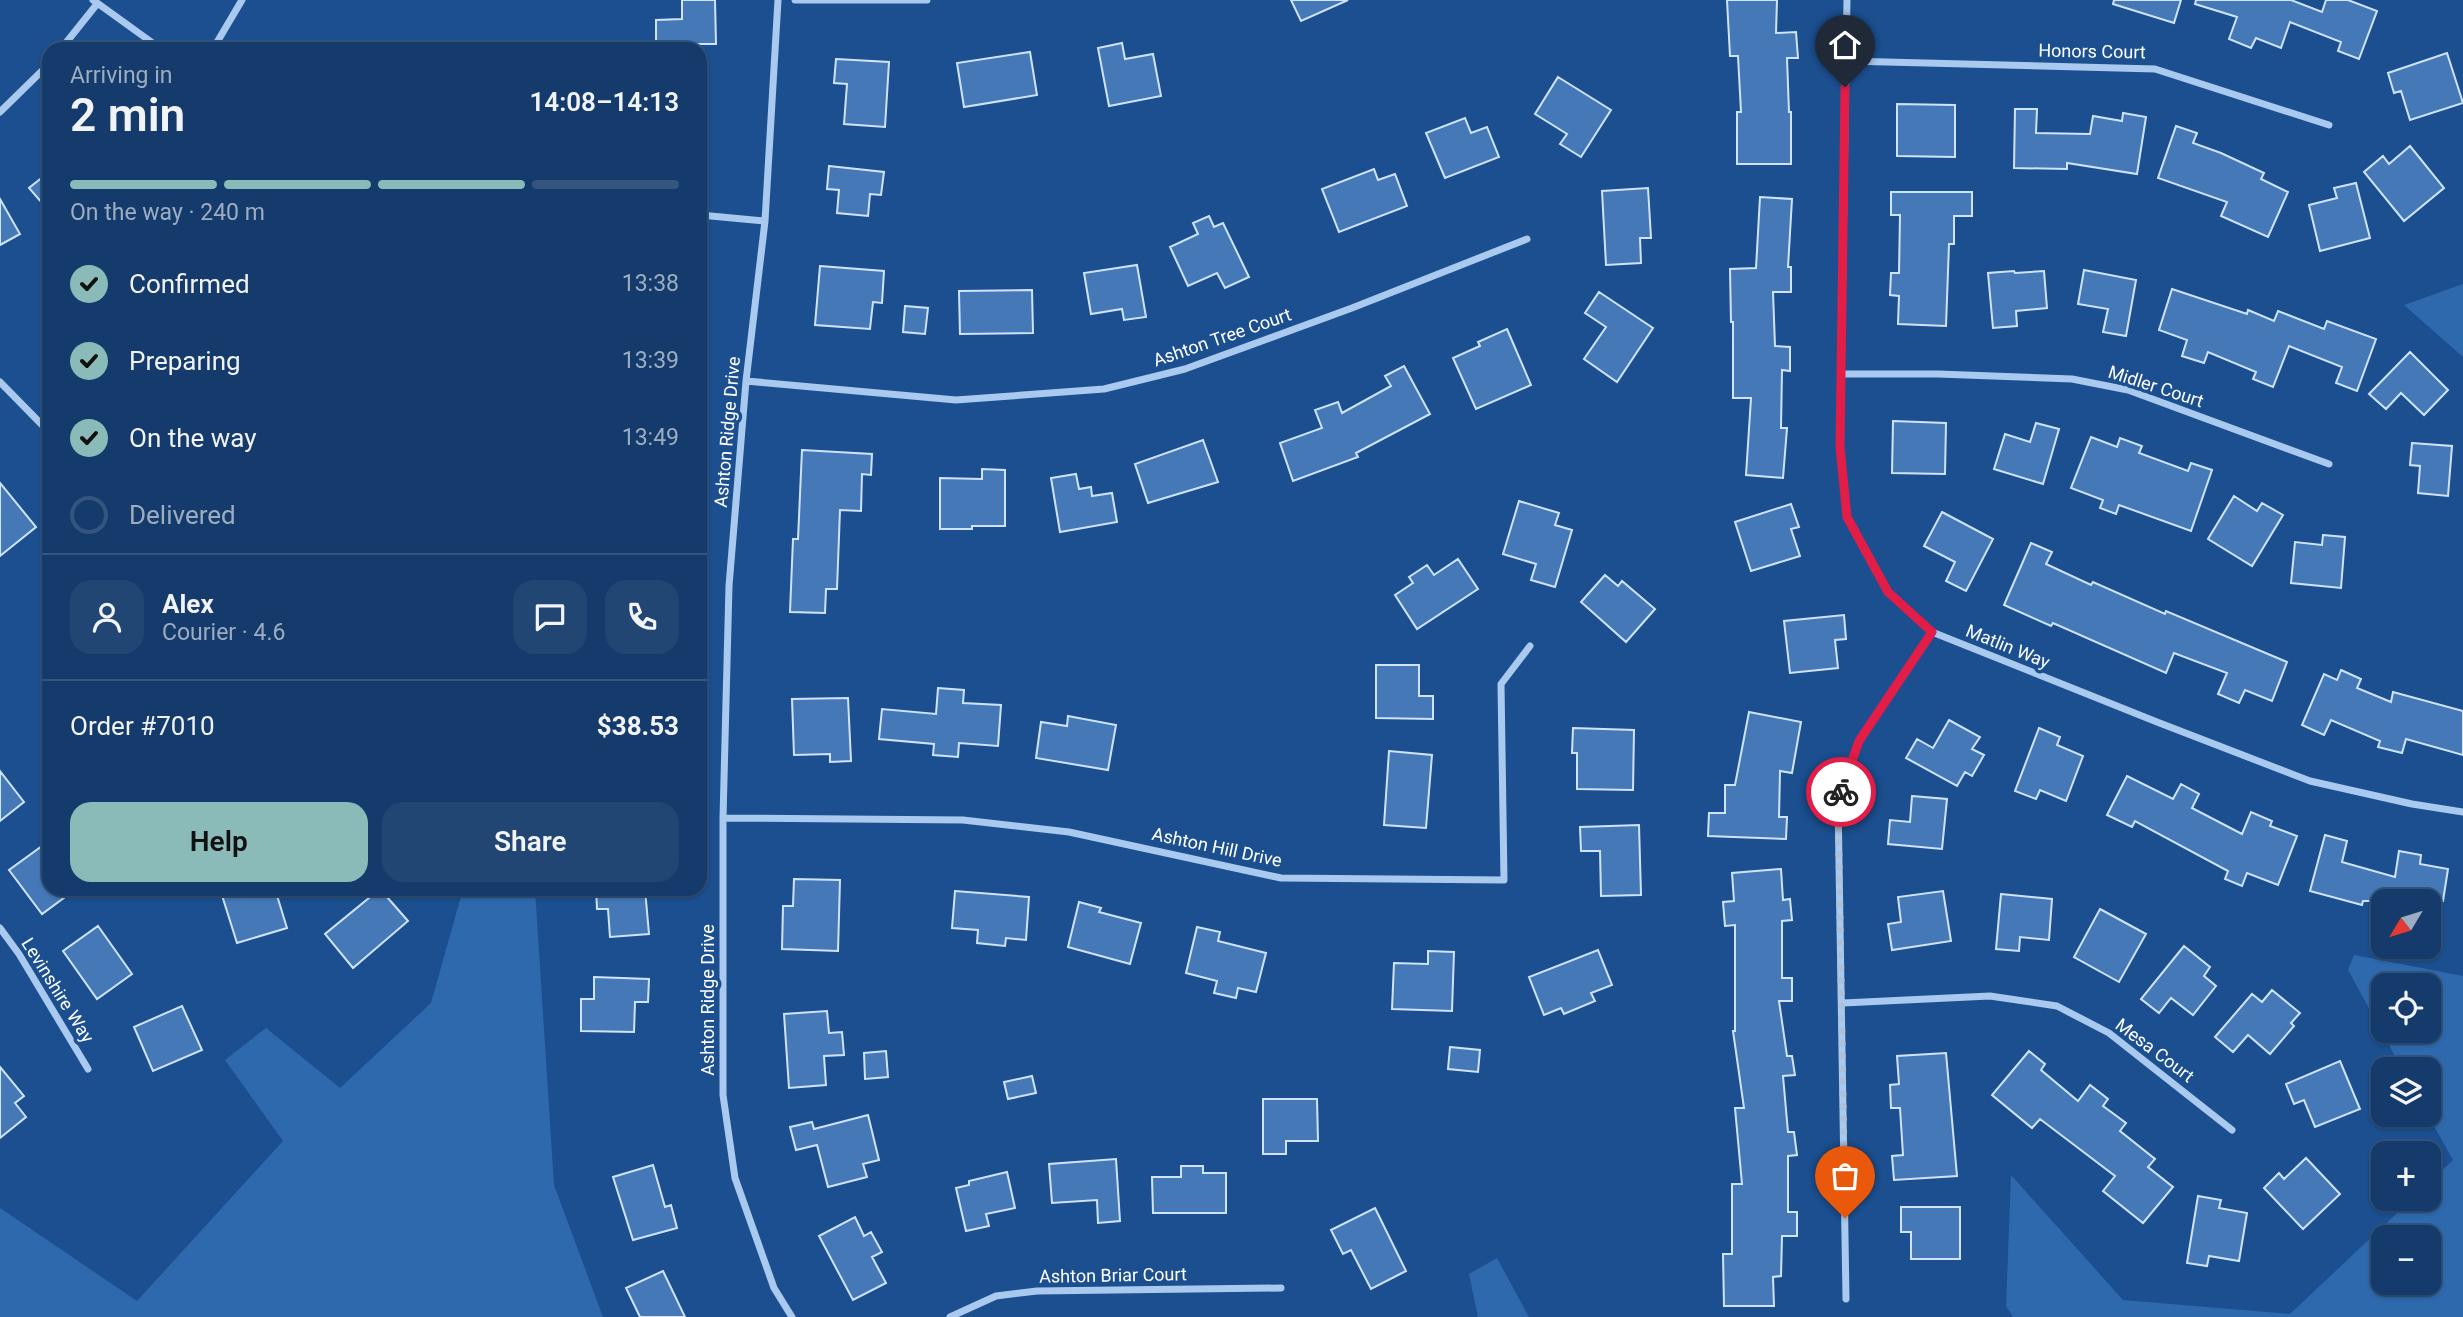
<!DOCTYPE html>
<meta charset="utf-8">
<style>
body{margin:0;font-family:Roboto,sans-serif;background:#214673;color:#f1f3f6;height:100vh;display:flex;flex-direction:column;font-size:26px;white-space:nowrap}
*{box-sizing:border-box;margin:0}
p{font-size:23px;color:#9dadc1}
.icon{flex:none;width:38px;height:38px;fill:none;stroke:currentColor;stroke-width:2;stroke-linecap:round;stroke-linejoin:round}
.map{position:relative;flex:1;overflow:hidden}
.panel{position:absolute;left:42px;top:42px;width:665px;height:854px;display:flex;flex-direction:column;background:#143b6b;border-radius:21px;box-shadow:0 2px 5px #0004,0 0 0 2px #33557e}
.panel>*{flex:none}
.needle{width:46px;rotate:232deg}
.tools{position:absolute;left:2371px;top:889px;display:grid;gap:14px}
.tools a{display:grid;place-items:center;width:70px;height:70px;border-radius:14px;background:#143b6b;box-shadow:0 2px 5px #0004,0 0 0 2px #33557e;font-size:35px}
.pin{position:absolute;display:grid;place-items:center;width:60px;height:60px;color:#fff;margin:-72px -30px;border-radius:50% 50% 50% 0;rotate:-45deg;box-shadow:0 0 7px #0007}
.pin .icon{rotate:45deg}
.courier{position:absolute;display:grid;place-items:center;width:70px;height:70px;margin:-35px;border:5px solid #e11d48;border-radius:50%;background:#fff;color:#222;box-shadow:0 2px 9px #0007}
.headline em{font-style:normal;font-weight:600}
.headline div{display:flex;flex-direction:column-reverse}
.headline{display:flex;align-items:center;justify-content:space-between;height:119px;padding:0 28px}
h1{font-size:46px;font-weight:600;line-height:52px}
.bar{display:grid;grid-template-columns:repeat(4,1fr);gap:10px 7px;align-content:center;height:84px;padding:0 28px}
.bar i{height:9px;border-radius:5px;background:#33557e}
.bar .on{background:#8bbbb9}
.bar p{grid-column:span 4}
.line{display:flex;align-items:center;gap:18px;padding:0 28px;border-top:2px solid #33557e}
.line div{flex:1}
.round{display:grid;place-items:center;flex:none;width:74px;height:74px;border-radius:21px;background:#214673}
ol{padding:0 28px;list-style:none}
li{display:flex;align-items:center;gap:21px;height:77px}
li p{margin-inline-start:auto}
li .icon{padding:7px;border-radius:50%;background:#8bbbb9;color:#111;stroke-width:4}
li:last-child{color:#9dadc1}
li i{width:38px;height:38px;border:4px solid #33557e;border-radius:50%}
.action{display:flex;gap:14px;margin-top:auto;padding:14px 28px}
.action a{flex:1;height:80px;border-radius:21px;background:#8bbbb9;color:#111;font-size:28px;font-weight:600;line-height:80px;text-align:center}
.action a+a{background:#214673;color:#f1f3f6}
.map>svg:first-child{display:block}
.green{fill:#2e69ad;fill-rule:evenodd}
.building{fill:#4478b7;stroke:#cfe3fa;stroke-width:2}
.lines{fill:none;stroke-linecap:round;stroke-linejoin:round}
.minor{stroke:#a9c9ee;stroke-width:7}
.done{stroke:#afc1d8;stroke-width:7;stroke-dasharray:0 12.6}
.route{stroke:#e11d48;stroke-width:9}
.labels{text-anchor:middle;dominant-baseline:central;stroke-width:7;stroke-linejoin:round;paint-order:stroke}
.street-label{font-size:18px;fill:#fff;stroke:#1b4f8f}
</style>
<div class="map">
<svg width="2463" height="1317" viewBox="0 0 2463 1317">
<rect width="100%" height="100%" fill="#1b4f8f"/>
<path class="green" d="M2463 284V357L2404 305Z
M463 889H535L554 1185 603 1317H0V1208L137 1301 283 1141 225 1060 266 1028 340 1088 431 1003Z
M2354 955 2463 976V1317H2013L2006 1306 2011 1175 2123 1300 2290 1314 2412 1199H2429V1183L2453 1160 2428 1115 2429 1069H2402L2348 970ZM2384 985H2429V1031H2384ZM2384 1237H2429V1283H2384Z
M1497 1258 1529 1317H1478L1469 1274Z"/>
<path class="building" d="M682 0H715L716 44H656V20L682 19Z
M1291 0H1348L1301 21Z
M1727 0H1777L1776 33 1796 32 1798 58H1787L1789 112H1791V164H1737V112H1741L1738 56H1730Z
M2114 0H2181L2174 23 2113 4Z
M2196 0H2291L2322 12 2326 0H2348L2377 11 2359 59 2338 51 2341 42 2290 22 2281 48 2256 38 2251 48 2229 39 2237 17 2195 4Z
M1122 43 1125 59 1153 54 1161 96 1109 106 1098 48Z
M1030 52 1037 95 964 107 957 63Z
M2447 53 2463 103 2410 120 2401 91 2394 93 2388 73Z
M836 59 889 62 885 127 844 124 847 84 834 83Z
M1558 77 1611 110 1581 157 1560 144 1567 134 1535 114Z
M1897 104 1955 105V157L1897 156Z
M2015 109H2037L2036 133 2090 134 2093 116 2122 121 2123 113 2146 117 2137 174 2067 163V169L2014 168Z
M1465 118 1471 133 1487 127 1499 157 1445 178 1426 133Z
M2176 126 2197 133 2193 143 2221 153 2264 173 2261 179 2288 192 2268 237 2221 216 2227 202 2158 178Z
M2410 146 2444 188 2404 221 2364 172 2383 156 2389 164Z
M829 166 884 172 881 195 870 194 868 216 837 213 839 190 827 189Z
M1374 169 1378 180 1395 174 1407 206 1339 232 1322 189Z
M49 172V211L29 188Z
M2356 183 2370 238 2320 251 2309 205 2337 198 2334 188Z
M1648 188 1651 238H1640L1641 263 1606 265 1602 191Z
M1891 192H1972V216H1954V244H1949L1946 326 1898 324 1899 296 1890 295 1891 273H1899L1900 215H1891Z
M1760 197 1792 199 1788 267H1791V292H1773L1775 346 1790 347V371L1782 370 1781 428H1787L1783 478 1746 475 1751 398H1733V322H1731L1730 269 1756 268Z
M0 199 20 234 0 245Z
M1209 216 1214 227 1223 223 1249 277 1225 288 1217 273 1188 286 1170 247 1198 234 1193 223Z
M1137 265 1146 317 1124 320 1122 309 1091 314 1084 273Z
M820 266 884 271 882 303 873 302 870 329 815 325Z
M2084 270 2136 280 2126 336 2103 332 2108 309 2078 304Z
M2014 271 2015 273 2044 271 2047 308 2016 311 2017 326 1993 328 1988 273Z
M2172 289 2247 314 2248 310 2274 321 2278 311 2324 329 2327 321 2376 339 2357 391 2336 383 2342 367 2289 346 2273 387 2253 379 2256 372 2208 352 2204 363 2182 356 2187 340 2159 330Z
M1032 290 1033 333 960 334 959 291Z
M1599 292 1653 328 1617 382 1584 359 1606 327 1585 313Z
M905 306 928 308 925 334 903 332Z
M1507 329 1531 385 1476 409 1453 358 1480 346 1478 342Z
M2410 352 2448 390 2424 415 2401 393 2386 409 2369 394Z
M1404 366 1430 414 1356 453 1358 457 1293 481 1280 443 1322 428 1315 410 1338 402 1342 413 1391 386 1385 376Z
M1893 421 1946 423 1945 474 1892 473Z
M2036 423 2059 429 2043 484 1994 469 2005 434 2030 442Z
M2091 437 2117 447 2120 438 2142 446 2139 453 2188 471 2191 463 2212 470 2191 531 2119 505 2116 514 2100 508 2103 500 2071 488Z
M1203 440 1218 482 1148 503 1135 464Z
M2412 443 2452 446 2448 496 2418 493 2420 466 2410 465Z
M802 450 872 454 871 475 862 474 861 511 840 510 837 589H826L825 613 790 612 793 539H798Z
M982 469 1005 470V526H972V529H940V478L982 479Z
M1076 474 1079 489 1091 487 1092 496 1112 493 1117 522 1060 532 1051 478Z
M0 483 36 527 0 556Z
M2234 496 2257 511 2262 503 2283 515 2252 566 2208 539Z
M1519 501 1559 513 1555 525 1572 530 1555 587 1531 580 1536 564 1503 554Z
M1791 504 1799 527 1791 529 1800 556 1751 571 1735 522Z
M1942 512 1993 539 1966 591 1946 581 1955 562 1924 546Z
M2323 535 2345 537 2341 588 2291 583 2295 542 2322 545Z
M2031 543 2052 552 2046 564 2091 585 2093 582 2165 614 2166 611 2287 662 2272 701 2245 690 2239 703 2218 694 2227 673 2174 653 2166 673 2053 623 2051 626 2004 605Z
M1458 559 1478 589 1417 629 1395 595 1413 583 1409 577 1427 565 1434 575Z
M1605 575 1618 586 1622 581 1655 609 1626 642 1581 602Z
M1844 615 1846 639 1835 640 1838 668 1790 673 1784 621Z
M1376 665H1419V696H1433V719L1376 718Z
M2341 670 2361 679 2357 688 2391 702 2393 692 2463 711V755L2406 739 2402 753 2378 747 2380 741 2331 720 2324 735 2302 725 2324 674 2337 680Z
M938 688 964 690 963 703 1001 705 998 746 959 743 958 757 933 755 934 744 879 739 882 709 936 714Z
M848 698 851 761 830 762V754L794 755 792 699Z
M1749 712 1801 722 1792 773 1780 771 1779 817H1787L1786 839 1708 836 1709 813H1725V785H1735Z
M1068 716 1116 725 1108 770 1036 758 1041 722 1067 726Z
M1949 720 1980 737 1972 749 1984 755 1972 776 1965 772 1957 786 1906 758 1917 739 1933 748Z
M1573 728 1634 730 1633 790 1577 789V753H1572Z
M2039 728 2060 737 2057 745 2083 756 2066 801 2040 790 2036 799 2015 791Z
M1389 751 1432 755 1426 828 1384 825Z
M0 771 24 802 0 821Z
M2127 776 2173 799 2181 784 2199 794 2192 808 2242 834 2251 812 2272 821 2270 826 2297 836 2278 885 2247 873 2242 886 2225 879 2228 871 2135 821 2132 827 2107 815Z
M1912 796 1947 799 1942 849 1888 844 1890 820 1910 822Z
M1639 825 1641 895 1601 896 1600 851H1581L1580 827Z
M2325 835 2347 841 2342 862 2395 877 2399 851 2421 855 2420 864 2448 869 2443 901H2363L2362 905 2310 891Z
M49 841V889H76L42 914 9 870Z
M1781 869 1783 900 1790 899 1792 920 1782 921V978H1792V1001H1779L1787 1056H1792L1795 1075 1783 1076 1788 1132H1794L1797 1155 1788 1156V1212H1797V1236H1782L1781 1276 1773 1277 1774 1306H1724L1723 1254H1732V1184H1742L1735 1108H1744L1733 1031H1735V925L1725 926 1723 902 1734 901 1732 873Z
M794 879 840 880 838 951 782 949 783 906H793Z
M220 889H245L247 897 275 889 287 928 237 943Z
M380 889 408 921 353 968 325 934Z
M596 889H645L649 934 610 937 608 909H597Z
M955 891 1029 897 1026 940 1006 938 1005 946 977 943 978 930 952 928Z
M1943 891 1951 941 1892 950 1888 924 1901 922 1898 897Z
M2001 894 2052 899 2049 940 2020 937 2019 951 1996 949Z
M1079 902 1101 908 1099 912 1141 923 1130 964 1068 947Z
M2100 909 2146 934 2119 982 2074 957Z
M98 926 132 974 97 999 63 951Z
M1197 927 1220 932 1218 941 1266 953 1256 992 1238 988 1236 998 1214 993 1217 981 1186 973Z
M2184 946 2210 967 2204 976 2216 986 2193 1015 2171 998 2159 1013 2141 999Z
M1598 950 1612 985 1591 993 1595 1001 1564 1014 1561 1008 1544 1015 1529 977Z
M1428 951 1454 952 1452 1011 1392 1009 1394 963 1428 964Z
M594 977 649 979 648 1002H635L634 1032 581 1031V999H594Z
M2272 990 2300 1013 2291 1023 2294 1026 2270 1054 2248 1035 2233 1052 2215 1037 2252 994 2262 1002Z
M182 1006 202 1050 153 1071 134 1027Z
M827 1011 829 1033 842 1032 844 1055 824 1056 826 1085 789 1088 784 1014Z
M1450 1047 1480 1050 1478 1072 1448 1069Z
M886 1051 888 1077 865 1079 864 1053Z
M2029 1051 2045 1064 2041 1070 2078 1101 2090 1085 2108 1099 2103 1106 2126 1123 2120 1131 2155 1159 2148 1167 2173 1187 2143 1223 2103 1191 2115 1176 2040 1119 2032 1128 1992 1095Z
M1946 1053 1957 1176 1894 1180 1892 1156 1903 1155 1900 1108H1891L1890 1085 1899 1084 1897 1056Z
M2340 1061 2360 1109 2315 1127 2304 1100 2294 1104 2286 1084Z
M0 1067 24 1096 15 1103 26 1117 0 1138Z
M1032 1076 1036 1093 1008 1099 1004 1082Z
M1263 1099H1317L1318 1141H1286V1154H1263Z
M868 1115 879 1160 863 1164 867 1177 828 1187 817 1145 796 1150 790 1127 812 1122 814 1129Z
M2306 1158 2340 1194 2303 1229 2264 1188 2279 1173 2284 1179Z
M1116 1159 1120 1221 1098 1223 1097 1200 1052 1203 1049 1164Z
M653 1165 665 1207 671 1205 677 1228 633 1240 613 1177Z
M1181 1166H1203V1173H1226V1213H1153L1152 1177H1181Z
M1007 1172 1015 1208 986 1214 989 1226 966 1231 956 1188 969 1185V1181Z
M2198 1196 2221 1200 2219 1208 2247 1213 2239 1261 2209 1256 2207 1266 2187 1263Z
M1901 1207H1960V1259H1911V1232H1901Z
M1375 1208 1406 1271 1371 1289 1351 1250 1343 1254 1331 1230Z
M855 1217 864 1236 871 1232 882 1252 872 1257 886 1283 853 1300 819 1236Z
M663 1271 685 1317H640L626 1288Z"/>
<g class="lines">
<path class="minor" d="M93 0 161 49
M778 0 765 221 746 381 729 586 723 818V1095L735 1178 774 1288 792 1317
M795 0H927
M1847 0 1840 447 1847 517 1888 592 1932 632 2157 722 2310 781 2412 804 2463 812
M61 49 97 4
M213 49 242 0
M1846 61 2155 69 2329 125
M0 112 49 64
M700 215 765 221
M1841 374H1938L2072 379 2128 390 2329 464
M746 381 956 400 1104 389 1185 369 1352 308 1527 239
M0 382 49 432
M723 818 963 820 1069 832 1281 878 1504 880 1501 684 1530 646
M0 928 19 954 88 1069
M1843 1003 1990 996 2057 1006 2109 1033 2232 1130
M1846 1299 1838 800 1859 741 1932 632
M950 1317 996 1296 1037 1291 1281 1288"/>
</g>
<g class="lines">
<path class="done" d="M1841 792 1838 800 1845 1218"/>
<path class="route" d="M1841 792 1859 741 1932 632 1888 592 1847 517 1840 447 1845 87"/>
</g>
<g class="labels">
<g class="street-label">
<text transform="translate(2092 51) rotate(1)">Honors Court</text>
<text transform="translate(1222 337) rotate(-19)">Ashton Tree Court</text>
<text transform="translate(2156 386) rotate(18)">Midler Court</text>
<text transform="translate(727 432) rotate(-85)">Ashton Ridge Drive</text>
<text transform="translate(2008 646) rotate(22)">Matlin Way</text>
<text transform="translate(1217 847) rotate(12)">Ashton Hill Drive</text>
<text transform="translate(58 990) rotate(58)">Levinshire Way</text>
<text transform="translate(707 1000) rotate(-90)">Ashton Ridge Drive</text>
<text transform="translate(2155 1050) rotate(37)">Mesa Court</text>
<text transform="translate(1113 1275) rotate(-1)">Ashton Briar Court</text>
</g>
</g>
</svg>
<div class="tools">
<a><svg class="needle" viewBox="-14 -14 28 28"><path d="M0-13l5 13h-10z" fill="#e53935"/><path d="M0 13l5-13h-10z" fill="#9dadc1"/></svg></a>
<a><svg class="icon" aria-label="locate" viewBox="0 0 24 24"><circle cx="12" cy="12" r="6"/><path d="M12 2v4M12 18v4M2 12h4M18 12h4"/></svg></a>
<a><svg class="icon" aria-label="layers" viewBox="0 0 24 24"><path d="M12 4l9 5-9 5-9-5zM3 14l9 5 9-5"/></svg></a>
<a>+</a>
<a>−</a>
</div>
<div class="pin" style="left:1845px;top:1218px;background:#ea580c"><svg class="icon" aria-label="bag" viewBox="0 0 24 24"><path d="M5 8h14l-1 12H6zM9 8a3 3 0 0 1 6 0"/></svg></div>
<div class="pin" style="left:1845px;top:87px;background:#1f2937"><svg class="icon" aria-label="home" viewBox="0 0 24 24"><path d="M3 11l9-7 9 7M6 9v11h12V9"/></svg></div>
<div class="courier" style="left:1841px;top:792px"><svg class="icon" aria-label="bike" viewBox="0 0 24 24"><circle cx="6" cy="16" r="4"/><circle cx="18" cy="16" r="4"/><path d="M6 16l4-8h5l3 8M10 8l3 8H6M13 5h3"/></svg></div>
<section class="panel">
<div class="headline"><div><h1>2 min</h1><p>Arriving in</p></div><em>14:08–14:13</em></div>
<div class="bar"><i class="on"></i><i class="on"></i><i class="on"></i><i></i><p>On the way · 240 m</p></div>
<ol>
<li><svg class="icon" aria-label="check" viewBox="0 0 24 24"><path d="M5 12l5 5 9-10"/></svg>Confirmed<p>13:38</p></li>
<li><svg class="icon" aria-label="check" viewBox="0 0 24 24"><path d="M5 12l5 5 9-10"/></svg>Preparing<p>13:39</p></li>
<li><svg class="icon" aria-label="check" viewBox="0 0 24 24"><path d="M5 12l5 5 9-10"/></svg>On the way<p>13:49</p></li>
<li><i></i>Delivered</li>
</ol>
<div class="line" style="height:126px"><a class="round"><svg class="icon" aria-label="person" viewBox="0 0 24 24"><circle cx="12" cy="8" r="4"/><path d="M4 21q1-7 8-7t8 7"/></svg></a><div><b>Alex</b><p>Courier · 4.6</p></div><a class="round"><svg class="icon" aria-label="chat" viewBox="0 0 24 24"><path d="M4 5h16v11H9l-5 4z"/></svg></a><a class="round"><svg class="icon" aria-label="phone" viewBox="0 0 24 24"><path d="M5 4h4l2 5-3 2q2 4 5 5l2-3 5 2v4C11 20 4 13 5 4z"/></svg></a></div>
<div class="line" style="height:91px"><div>Order #7010</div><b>$38.53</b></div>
<div class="action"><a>Help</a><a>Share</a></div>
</section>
</div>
